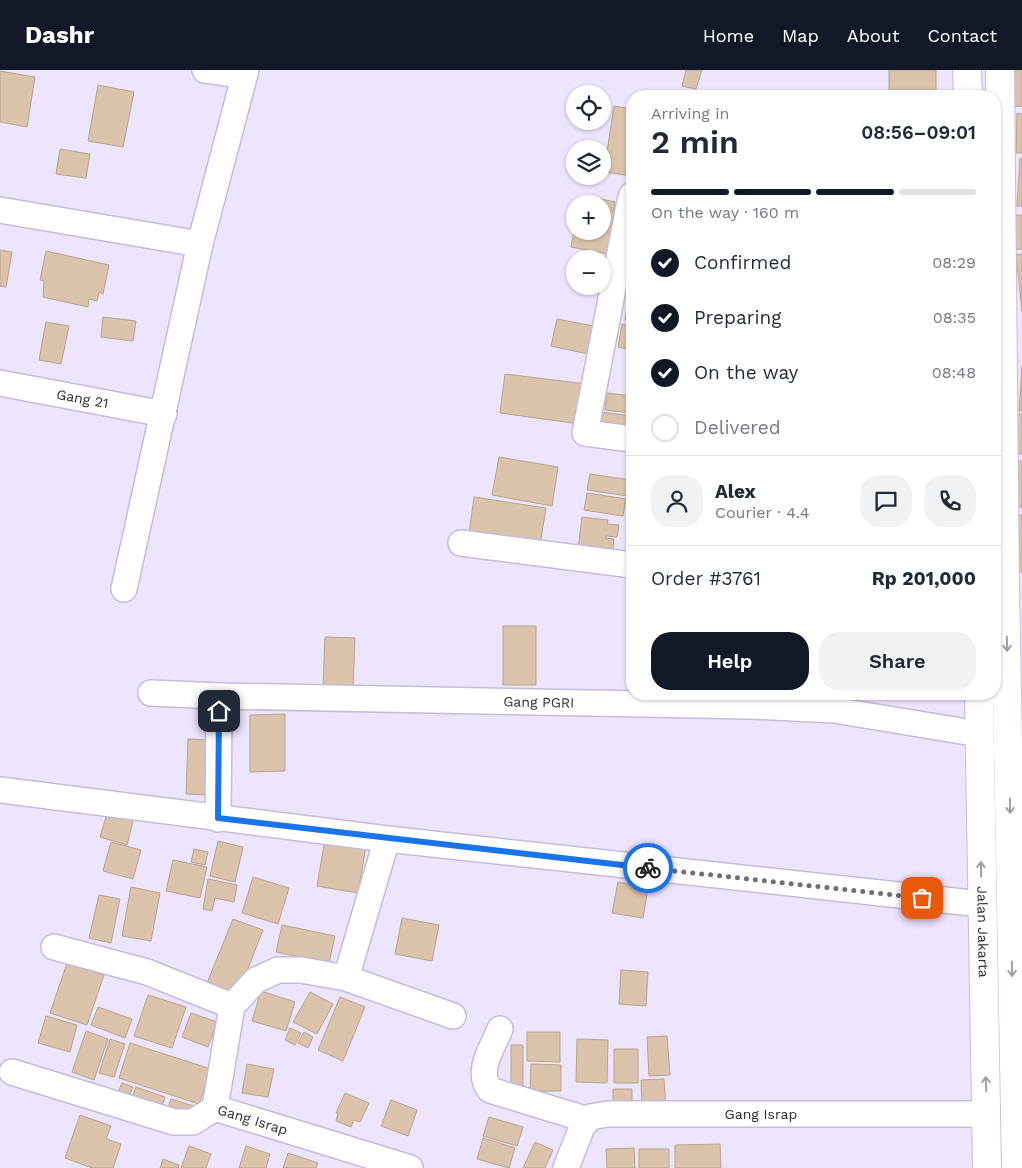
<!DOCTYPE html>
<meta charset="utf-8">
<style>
body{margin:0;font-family:"Work Sans",sans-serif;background:#f2f2f3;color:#1f2937;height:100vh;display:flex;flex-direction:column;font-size:19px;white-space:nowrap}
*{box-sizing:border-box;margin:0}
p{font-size:16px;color:#747a83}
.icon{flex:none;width:28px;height:28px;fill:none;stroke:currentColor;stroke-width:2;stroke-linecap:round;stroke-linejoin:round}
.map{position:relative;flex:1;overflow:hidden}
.side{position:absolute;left:626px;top:20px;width:375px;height:610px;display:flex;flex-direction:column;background:#fff;border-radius:20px;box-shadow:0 1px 4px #0004}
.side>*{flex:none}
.fabs{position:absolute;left:566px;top:15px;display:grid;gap:10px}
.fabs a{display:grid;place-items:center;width:45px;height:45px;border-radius:50%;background:#fff;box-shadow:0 1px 4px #0004;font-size:25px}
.pin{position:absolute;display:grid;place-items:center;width:42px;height:42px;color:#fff;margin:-21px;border-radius:10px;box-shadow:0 2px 8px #0006}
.courier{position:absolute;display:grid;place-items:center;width:50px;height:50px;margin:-25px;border:4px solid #1a73e8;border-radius:50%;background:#fff;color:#222;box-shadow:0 1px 6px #0007}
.headline em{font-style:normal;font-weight:600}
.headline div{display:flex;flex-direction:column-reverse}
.headline{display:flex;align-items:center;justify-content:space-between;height:85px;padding:0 25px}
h1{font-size:32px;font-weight:600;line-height:38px}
.bar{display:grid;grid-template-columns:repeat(4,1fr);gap:8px 5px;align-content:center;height:60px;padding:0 25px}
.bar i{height:6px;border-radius:4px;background:#e0e1e3}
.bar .selected{background:#111827}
.bar p{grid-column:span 4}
.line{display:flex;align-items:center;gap:12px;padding:0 25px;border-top:1px solid #e0e1e3}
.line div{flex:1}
.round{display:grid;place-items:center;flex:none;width:52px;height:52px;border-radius:20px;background:#f2f2f3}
ol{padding:0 25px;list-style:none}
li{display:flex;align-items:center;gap:15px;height:55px}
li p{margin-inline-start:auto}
li .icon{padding:5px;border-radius:50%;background:#111827;color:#fff;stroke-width:4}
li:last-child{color:#747a83}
li i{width:28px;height:28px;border:2px solid #e0e1e3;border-radius:50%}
.action{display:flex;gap:10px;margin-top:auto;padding:10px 25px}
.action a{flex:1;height:58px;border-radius:20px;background:#111827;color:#fff;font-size:20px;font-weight:600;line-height:58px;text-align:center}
.action a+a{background:#f2f2f3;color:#1f2937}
header{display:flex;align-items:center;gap:30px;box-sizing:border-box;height:70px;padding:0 25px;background:#111827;color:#fff}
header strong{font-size:24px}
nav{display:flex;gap:28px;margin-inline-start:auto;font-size:18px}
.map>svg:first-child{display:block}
.building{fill:#dbc4ab;stroke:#b8a28a}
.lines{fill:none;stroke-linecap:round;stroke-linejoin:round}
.minor-casing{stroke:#c5bcda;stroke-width:28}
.secondary-casing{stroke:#c5bcda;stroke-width:30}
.minor{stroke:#fff;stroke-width:25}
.secondary{stroke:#fff;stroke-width:28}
.oneway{stroke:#a19fa5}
.done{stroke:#716b7c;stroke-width:5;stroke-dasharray:0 9}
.route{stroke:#1a73e8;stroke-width:6}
.labels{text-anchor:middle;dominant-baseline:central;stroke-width:4;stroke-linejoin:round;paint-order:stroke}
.street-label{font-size:14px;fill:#2e2a36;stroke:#ede5fe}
</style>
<header>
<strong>Dashr</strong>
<nav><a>Home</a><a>Map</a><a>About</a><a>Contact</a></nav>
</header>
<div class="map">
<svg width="1022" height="1098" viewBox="0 0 1022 1098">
<rect width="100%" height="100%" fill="#ede5fe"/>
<path class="building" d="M686 0H702L696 19 682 16Z
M889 0H936V20H889Z
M1008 0H1022V36L1010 37Z
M0 1 35 7 27 57 0 52Z
M98 15 134 22 123 77 88 71Z
M614 36 632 39V106L604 102Z
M1017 43 1022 44V83H1016Z
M60 79 90 84 86 108 56 104Z
M1020 88 1022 89V136H1017Z
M596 128 615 132 613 142 622 144 614 185 571 177 575 155V161H602V134H595Z
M1008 145H1022V179L1010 180Z
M0 180 12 182 6 217 0 216Z
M46 181 109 195 103 224 99 222 97 231 89 229 88 237 43 227 44 211 40 210Z
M1022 184V241L1016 185Z
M630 223 632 224V252L625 250Z
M103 247 136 251 133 271 101 267Z
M557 249 599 257 593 285 551 276Z
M46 252 69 256 61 294 39 290Z
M622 254 632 256V280L618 277Z
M1022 296V341H1019Z
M505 304 586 314 580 354 500 343Z
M607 323 632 326V343L605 340Z
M601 342 632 346V365L599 361Z
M1015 344H1022V384H1013Z
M499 387 558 397 552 436 492 425Z
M1015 391H1022V437H1014Z
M590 404 631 410 628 426 587 420Z
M587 423 626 429 623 446 584 440Z
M474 427 546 438 540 475 469 464Z
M1016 445H1022V502H1015Z
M582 447 608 450 607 454 619 455 617 467 606 466 605 468 614 469 613 479 604 478V482L578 479Z
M503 556H536V615H503Z
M325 567 355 568 353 619 323 618Z
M285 644V701L250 702V645Z
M188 669 210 670 208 725 186 724Z
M108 740 134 747 127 775 100 767Z
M325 769 366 776 358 823 317 816Z
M218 771 243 777 235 812 210 806Z
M111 772 141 780 133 809 103 801Z
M194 779 208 782 205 795 191 792Z
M173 790 207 797 200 828 166 821Z
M253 807 289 818 278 854 242 843Z
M208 809 237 815 234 832 215 828 212 841 203 839Z
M618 812 648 818 643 848 612 843Z
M131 817 160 823 151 871 122 866Z
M99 825 120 829 111 873 89 868Z
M402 848 439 855 432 891 395 884Z
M233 849 263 860 238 924 207 913Z
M282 855 335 866 329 893 276 882Z
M67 893 104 905 87 955 50 943Z
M621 900 648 902 646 936 619 934Z
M261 921 295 932 286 961 252 951Z
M310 922 333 934 317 964 293 952Z
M148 925 186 937 172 978 134 966Z
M340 927 365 937 343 991 318 980Z
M98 937 132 949 125 968 91 955Z
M191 943 217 952 208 977 182 967Z
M46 946 77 955 70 982 38 973Z
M290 958 301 963 295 975 285 970Z
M86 961 108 969 94 1010 72 1002Z
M304 962 313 967 308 978 298 973Z
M527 962H560V992L527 991Z
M667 966 670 1005 649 1006 647 967Z
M110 969 125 974 114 1007 99 1003Z
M577 969 608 970 607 1013 576 1012Z
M130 973 211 999 199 1034 119 1008Z
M511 975H523V1020H511Z
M614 979H638V1013H614Z
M247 994 274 999 268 1027 242 1023Z
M531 994 561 995V1021H530Z
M664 1009 666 1039 642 1040 641 1010Z
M122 1013 133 1017 128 1029 117 1025Z
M136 1017 165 1027 161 1039 131 1030Z
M613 1019H632V1037H613Z
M345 1023 369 1033 360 1052 354 1050 351 1057 336 1051 338 1043H336Z
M171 1029 197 1037 193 1050 167 1041Z
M391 1030 417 1040 408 1066 381 1056Z
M80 1045 111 1056 106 1069 121 1074 113 1098H92L65 1088Z
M489 1047 523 1057 517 1076 483 1066Z
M483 1068 515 1078 509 1098 477 1089Z
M535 1072 553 1080 545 1098H523Z
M720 1074 721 1098H675V1075Z
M189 1076 211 1084 206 1098H181Z
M246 1076 270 1084 266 1098H239Z
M634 1078 635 1098H607L606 1079Z
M639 1079H669V1098H639Z
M288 1083 318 1093 316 1098H283Z
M163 1089 179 1095 178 1098H160Z"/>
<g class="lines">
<g class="minor-casing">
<g id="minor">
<path d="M205 0 244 6"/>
<path d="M632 125 630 131 585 363 632 369"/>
<path d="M0 140 200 174 246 0"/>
<path id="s1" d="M0 313 164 344"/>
<path d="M461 473 632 495"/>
<path d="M124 519 200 174"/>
<path d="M151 623 221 626"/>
<path d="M0 720 387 769 981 834"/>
<path id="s2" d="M218 749 219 641 221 626 751 636 834 640 979 664"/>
<path d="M54 877 147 902 232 936"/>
<path d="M346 908 387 769"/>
<path d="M500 959C493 977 475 1002 490 1020L588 1050"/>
<path id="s3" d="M12 1002 174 1052H193L215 1038 410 1098"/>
<path d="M215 1038 232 936 256 910 278 900H301L346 908 453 946"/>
<path id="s4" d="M566 1098 582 1057 590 1047 608 1044H987"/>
</g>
</g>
<g class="secondary-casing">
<g id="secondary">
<path d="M967 0 968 26"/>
<path d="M1000 0 1005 517 1016 1098"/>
<path id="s5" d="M979 624 987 1098"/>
</g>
</g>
<use href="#minor" class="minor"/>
<use href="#secondary" class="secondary"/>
</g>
<defs><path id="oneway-shaft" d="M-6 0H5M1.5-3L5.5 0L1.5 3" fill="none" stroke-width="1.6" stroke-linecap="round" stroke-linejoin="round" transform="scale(1.25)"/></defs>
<g class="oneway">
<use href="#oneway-shaft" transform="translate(1007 574) rotate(89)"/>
<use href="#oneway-shaft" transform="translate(1010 736) rotate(89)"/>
<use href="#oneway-shaft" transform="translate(981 799) rotate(-91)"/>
<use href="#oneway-shaft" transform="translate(1012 899) rotate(89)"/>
<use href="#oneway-shaft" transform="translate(986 1014) rotate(-92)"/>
</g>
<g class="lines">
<path class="done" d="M648 798 922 828"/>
<path class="route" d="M219 641 218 748 648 798"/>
</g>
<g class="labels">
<g class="street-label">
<text stroke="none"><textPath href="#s1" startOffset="84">Gang 21</textPath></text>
<text stroke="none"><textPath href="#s2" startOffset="441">Gang PGRI</textPath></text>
<text stroke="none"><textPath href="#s5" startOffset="238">Jalan Jakarta</textPath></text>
<text stroke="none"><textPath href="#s4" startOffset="228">Gang Israp</textPath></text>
<text stroke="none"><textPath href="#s3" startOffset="254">Gang Israp</textPath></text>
</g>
</g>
</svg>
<div class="fabs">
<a><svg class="icon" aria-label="locate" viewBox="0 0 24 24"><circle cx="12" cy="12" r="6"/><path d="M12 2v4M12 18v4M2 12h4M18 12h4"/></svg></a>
<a><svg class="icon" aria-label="layers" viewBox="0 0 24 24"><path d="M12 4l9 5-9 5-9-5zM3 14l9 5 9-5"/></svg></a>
<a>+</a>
<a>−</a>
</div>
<div class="pin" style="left:922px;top:828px;background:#ea580c"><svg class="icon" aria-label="bag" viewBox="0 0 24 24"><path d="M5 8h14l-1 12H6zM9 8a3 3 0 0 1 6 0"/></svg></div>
<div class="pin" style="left:219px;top:641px;background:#1f2937"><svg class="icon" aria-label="home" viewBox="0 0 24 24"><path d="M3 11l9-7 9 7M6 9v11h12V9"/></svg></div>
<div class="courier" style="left:648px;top:798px"><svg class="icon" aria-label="bike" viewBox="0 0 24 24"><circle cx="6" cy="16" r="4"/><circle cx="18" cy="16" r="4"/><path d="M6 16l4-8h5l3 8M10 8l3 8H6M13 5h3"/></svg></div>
<section class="side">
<div class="headline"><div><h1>2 min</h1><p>Arriving in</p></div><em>08:56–09:01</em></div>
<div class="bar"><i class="selected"></i><i class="selected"></i><i class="selected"></i><i></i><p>On the way · 160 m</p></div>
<ol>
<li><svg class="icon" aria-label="check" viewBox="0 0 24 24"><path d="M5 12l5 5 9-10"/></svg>Confirmed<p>08:29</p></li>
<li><svg class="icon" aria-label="check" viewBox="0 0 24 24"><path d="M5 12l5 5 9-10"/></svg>Preparing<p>08:35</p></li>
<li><svg class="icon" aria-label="check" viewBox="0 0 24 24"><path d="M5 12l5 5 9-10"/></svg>On the way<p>08:48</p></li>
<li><i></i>Delivered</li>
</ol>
<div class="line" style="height:90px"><a class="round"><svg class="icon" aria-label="person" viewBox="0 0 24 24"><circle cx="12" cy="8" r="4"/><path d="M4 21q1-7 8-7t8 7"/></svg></a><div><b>Alex</b><p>Courier · 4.4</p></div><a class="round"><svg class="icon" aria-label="chat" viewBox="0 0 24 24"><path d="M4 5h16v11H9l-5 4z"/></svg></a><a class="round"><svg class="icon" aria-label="phone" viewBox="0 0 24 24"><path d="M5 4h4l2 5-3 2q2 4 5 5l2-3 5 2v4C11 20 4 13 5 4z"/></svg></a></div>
<div class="line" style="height:65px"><div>Order #3761</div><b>Rp 201,000</b></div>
<div class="action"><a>Help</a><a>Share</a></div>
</section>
</div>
